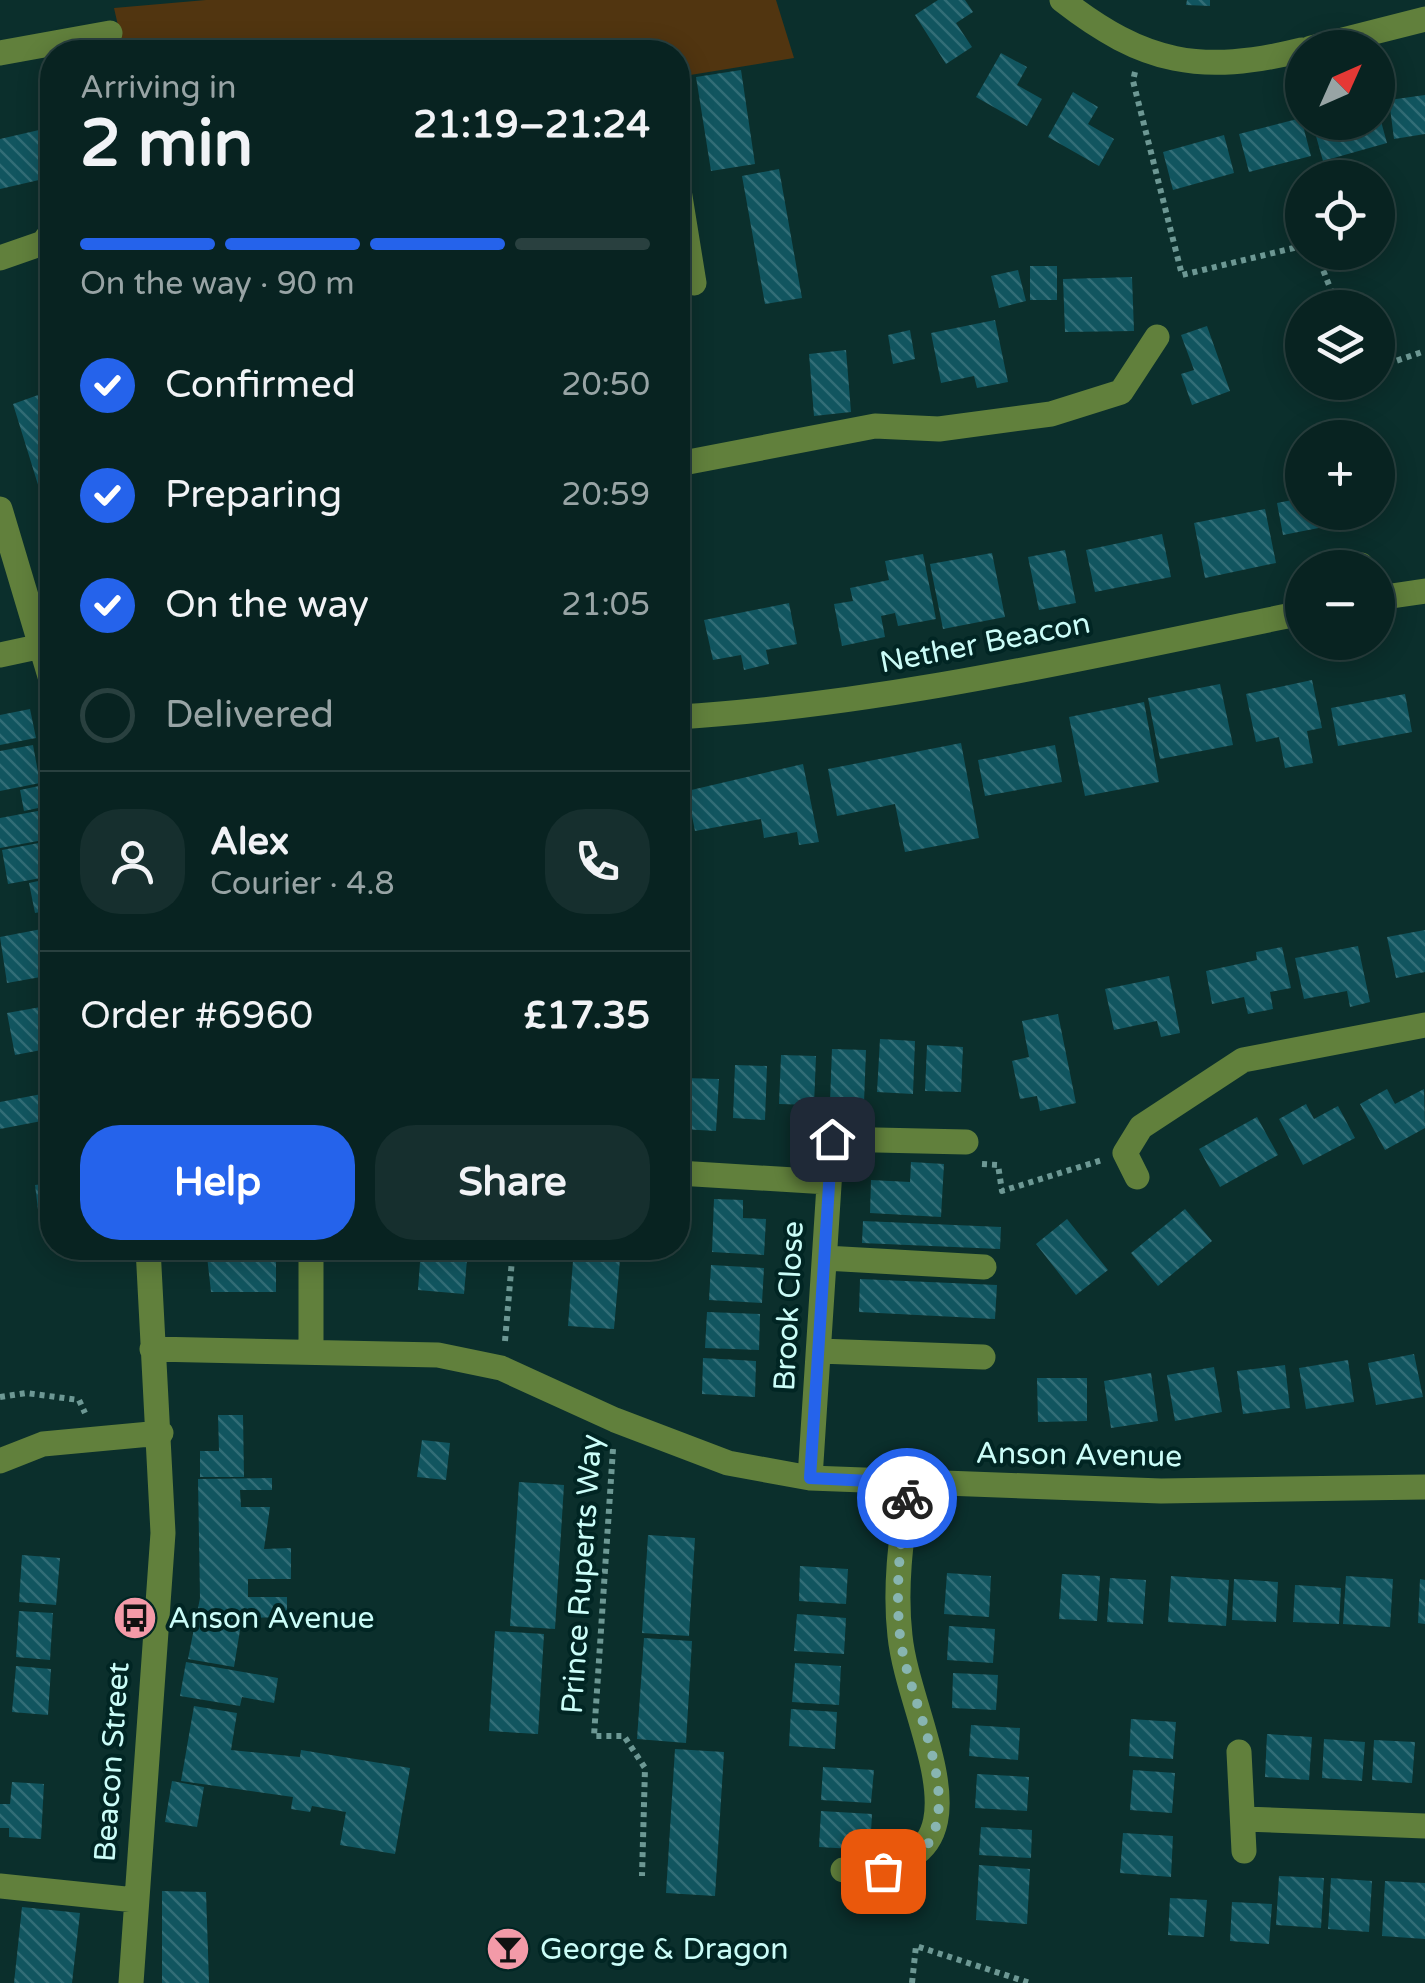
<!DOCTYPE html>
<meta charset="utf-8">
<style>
body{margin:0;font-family:"Varela Round",sans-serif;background:#162f2e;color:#f1f3f6;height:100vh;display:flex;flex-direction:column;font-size:38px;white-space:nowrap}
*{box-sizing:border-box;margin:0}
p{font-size:32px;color:#98a4a5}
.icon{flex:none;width:55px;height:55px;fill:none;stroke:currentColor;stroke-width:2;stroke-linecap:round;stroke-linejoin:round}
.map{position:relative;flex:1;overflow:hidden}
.side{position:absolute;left:40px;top:40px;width:650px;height:1220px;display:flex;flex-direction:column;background:#082321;border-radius:40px;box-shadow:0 5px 25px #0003,0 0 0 2px #29403f}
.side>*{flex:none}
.needle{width:65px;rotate:45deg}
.controls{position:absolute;left:1285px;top:30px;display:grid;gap:20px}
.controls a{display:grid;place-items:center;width:110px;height:110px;border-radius:50%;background:#082321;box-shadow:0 5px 25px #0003,0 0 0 2px #29403f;font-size:50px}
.pin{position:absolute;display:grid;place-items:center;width:85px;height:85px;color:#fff;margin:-42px;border-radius:20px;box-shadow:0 5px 15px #0006}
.courier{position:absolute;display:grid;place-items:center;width:100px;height:100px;margin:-50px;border:8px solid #2563eb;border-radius:50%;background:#fff;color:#222;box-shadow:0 2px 12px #0007}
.summary em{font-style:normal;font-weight:700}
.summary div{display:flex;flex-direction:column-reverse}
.summary{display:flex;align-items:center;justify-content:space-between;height:170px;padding:0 40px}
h1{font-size:65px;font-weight:700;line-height:75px}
.bar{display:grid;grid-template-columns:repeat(4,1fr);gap:15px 10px;align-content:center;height:120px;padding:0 40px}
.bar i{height:12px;border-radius:8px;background:#29403f}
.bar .selected{background:#2563eb}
.bar p{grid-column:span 4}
.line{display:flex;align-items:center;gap:25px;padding:0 40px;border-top:2px solid #29403f}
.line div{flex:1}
.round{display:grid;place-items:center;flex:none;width:105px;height:105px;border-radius:40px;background:#162f2e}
ol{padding:0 40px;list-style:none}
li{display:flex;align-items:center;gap:30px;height:110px}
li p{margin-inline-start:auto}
li .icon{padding:10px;border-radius:50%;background:#2563eb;color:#fff;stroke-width:4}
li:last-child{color:#98a4a5}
li i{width:55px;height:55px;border:5px solid #29403f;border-radius:50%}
.primary-button{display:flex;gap:20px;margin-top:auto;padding:20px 40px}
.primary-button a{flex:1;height:115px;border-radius:40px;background:#2563eb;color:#fff;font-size:40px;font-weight:700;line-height:115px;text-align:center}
.primary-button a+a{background:#162f2e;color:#f1f3f6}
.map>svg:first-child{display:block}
.green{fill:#513510}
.building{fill:url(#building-back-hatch)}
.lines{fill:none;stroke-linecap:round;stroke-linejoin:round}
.path{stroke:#6d9894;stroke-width:6;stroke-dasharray:5 5;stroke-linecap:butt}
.minor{stroke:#61803c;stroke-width:25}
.done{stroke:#88b5b1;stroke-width:10;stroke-dasharray:0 18}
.route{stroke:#2563eb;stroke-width:12}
.labels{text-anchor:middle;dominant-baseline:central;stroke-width:8;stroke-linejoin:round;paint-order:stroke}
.street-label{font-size:30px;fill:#cbfdf8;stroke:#012523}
.poi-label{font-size:30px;fill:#cbfdf8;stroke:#012523;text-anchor:start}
</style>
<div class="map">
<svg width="1425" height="1983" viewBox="0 0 1425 1983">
<defs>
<pattern id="building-back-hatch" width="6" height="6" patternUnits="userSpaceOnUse" patternTransform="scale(2.5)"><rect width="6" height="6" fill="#11555f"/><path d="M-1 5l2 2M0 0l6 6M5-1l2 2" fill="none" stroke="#326e77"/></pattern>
</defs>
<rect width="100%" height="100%" fill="#0b2f2c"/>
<path class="green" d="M206 0H776L794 58 678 77V52H124L114 8Z"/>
<path class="building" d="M938 0H965L973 12 956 23 972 47 946 64 915 15Z
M1187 0H1210V6L1186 5Z
M1001 53 1027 67 1017 85 1042 99 1027 126 976 97Z
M741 70 755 164 711 171 696 77Z
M1073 92 1098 107 1088 124 1114 139 1099 166 1048 137Z
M1425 95V134L1394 139 1389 100Z
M1379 114 1387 143 1323 161 1312 122H1378Z
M1301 118 1311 156 1249 172 1239 134Z
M52 127V177L0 189V139Z
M1224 135 1234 173 1173 190 1163 152Z
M779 169 802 298 765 304 742 176Z
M1030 266H1057V300H1030Z
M1018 270 1026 301 999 308 991 276Z
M1132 277 1134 331 1065 332 1063 279Z
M995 320 1008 382 977 388 974 376 941 383 931 333Z
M1207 326 1230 391 1192 405 1181 374 1194 370 1181 335Z
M910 330 915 359 893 364 888 335Z
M846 350 851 412 814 416 809 354Z
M52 390V530L13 404Z
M1302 498V512L1360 514 1342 518 1344 523 1283 535 1277 503Z
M1265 509 1276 563 1205 578 1194 523Z
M1162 534 1171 577 1095 592 1086 550Z
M1065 550 1076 603 1039 610 1028 557Z
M992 553 1005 617 943 629 930 564Z
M923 554 936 619 898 626 895 613 881 616 885 637 842 646 834 604 853 601 850 588 889 580 885 561Z
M789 603 797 644 766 650 769 664 744 670 741 655 713 660 704 620Z
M1312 680 1322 728 1307 731 1313 763 1285 768 1279 737 1256 742 1246 694Z
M1220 684 1233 745 1160 759 1148 698Z
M1405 694 1412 732 1338 746 1331 708Z
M1144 702 1159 782 1085 796 1069 717Z
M30 709 36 738 0 745V715Z
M961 743 979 838 905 852 895 804 837 816 828 769Z
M33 745 40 783 0 791V751Z
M1055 745 1062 782 985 796 978 760Z
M803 764 819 842 799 845 797 832 764 838 761 819 695 831 687 791Z
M39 786 43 807 24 811 20 790Z
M678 800 684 826 678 828Z
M43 810 49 839 0 848V818Z
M49 841 52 876 8 884 2 850Z
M52 878V910L35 913 29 883Z
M52 927V975L7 983 0 937Z
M1425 930V972L1396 978 1387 937Z
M1358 946 1370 1002 1350 1007 1347 991 1304 999 1295 958Z
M1282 947 1291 988 1270 992 1273 1009 1248 1014 1244 997 1212 1004 1206 971 1257 960 1256 952Z
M1169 976 1180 1033 1161 1037 1157 1021 1114 1030 1105 989Z
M52 1005V1048L15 1055 7 1013Z
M1058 1014 1076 1103 1040 1111 1037 1096 1020 1099 1012 1061 1029 1057 1022 1021Z
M880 1039 915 1041 913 1094 877 1092Z
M927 1045 963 1047 961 1092 925 1091Z
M832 1049 866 1050 864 1103 830 1102Z
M781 1055 816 1056 814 1105 779 1104Z
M735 1065 767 1066 765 1120 733 1118Z
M684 1078 719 1079 716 1131 682 1129Z
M1387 1089 1395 1104 1424 1089 1425 1128 1385 1150 1360 1104Z
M52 1092V1119L0 1129V1102Z
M1306 1104 1314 1119 1338 1106 1355 1138 1303 1165 1279 1119Z
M1257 1117 1278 1155 1220 1187 1199 1149Z
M911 1162 944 1164 941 1217 870 1213 871 1180 910 1182Z
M52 1183V1233L41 1234 35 1185Z
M714 1199 743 1200V1218L766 1219 764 1255 712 1252Z
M1185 1209 1212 1241 1158 1286 1131 1253Z
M1067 1219 1108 1270 1076 1295 1036 1244Z
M863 1221 1001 1227 1000 1249 862 1243Z
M192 1248H276V1292H211L207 1256 192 1254Z
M421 1248H468L464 1294 418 1290Z
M574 1248H621L614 1329 568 1326Z
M711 1265 764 1268 762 1303 709 1300Z
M860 1279 997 1285 995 1319 859 1312Z
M707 1312 760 1314 759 1350 705 1348Z
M1414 1354 1423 1397 1376 1405 1368 1363Z
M703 1358 756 1361 755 1397 702 1394Z
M1348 1360 1354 1402 1306 1409 1299 1368Z
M1285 1365 1290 1408 1243 1414 1237 1371Z
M1214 1367 1222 1412 1175 1421 1167 1375Z
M1151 1373 1158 1421 1111 1428 1104 1381Z
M1037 1378H1087V1421L1038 1422Z
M218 1415H243L244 1477H200V1451H219Z
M422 1440 450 1443 446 1480 417 1477Z
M272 1478V1490H240L241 1507H270L264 1549 291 1548V1579H248V1597H287V1617L242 1618 234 1667 188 1659 200 1598 198 1479Z
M519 1482 564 1485 555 1629 510 1626Z
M648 1535 695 1538 689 1636 642 1633Z
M22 1555 60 1558 56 1605 19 1602Z
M800 1566 848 1569 846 1604 799 1601Z
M947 1573 991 1576 989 1617 944 1614Z
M1062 1574 1100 1576 1097 1621 1059 1619Z
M1171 1576 1229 1580 1226 1626 1168 1622Z
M1346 1576 1393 1579 1390 1627 1343 1624Z
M1110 1578 1146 1580 1143 1624 1107 1622Z
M1234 1579 1278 1582 1276 1622 1232 1620Z
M1420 1579 1425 1580V1624L1418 1623Z
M1295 1585 1341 1588 1339 1624 1293 1622Z
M19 1611 53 1613 50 1660 16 1657Z
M797 1614 846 1618 844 1654 794 1651Z
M949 1626 995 1629 993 1663 947 1660Z
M495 1631 544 1634 538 1734 489 1731Z
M644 1638 692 1641 686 1743 637 1739Z
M186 1662 278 1678 274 1703 242 1697 240 1706 180 1696Z
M795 1663 841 1666 839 1705 792 1702Z
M16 1666 51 1669 48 1715 12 1712Z
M953 1673 998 1675 996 1710 952 1708Z
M194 1706 237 1713 231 1750 300 1757 301 1750 410 1768 395 1854 340 1845 346 1812 312 1806 310 1812 291 1809 293 1797 181 1781Z
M791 1709 837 1712 835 1749 789 1746Z
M1131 1719 1176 1722 1173 1759 1129 1756Z
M971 1725 1020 1728 1018 1760 969 1756Z
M1267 1734 1312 1737 1309 1780 1265 1777Z
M1324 1739 1365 1742 1362 1781 1322 1778Z
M1374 1740 1415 1742 1412 1783 1372 1780Z
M675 1749 724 1752 715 1896 666 1893Z
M823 1767 874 1770 871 1803 821 1800Z
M1133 1770 1175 1773 1172 1813 1130 1810Z
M977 1774 1029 1777 1027 1811 975 1808Z
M172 1781 204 1787 197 1827 165 1822Z
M12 1782 44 1784 41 1839 9 1837V1828H0V1804H10Z
M821 1811 872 1814 870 1850 819 1847Z
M981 1827 1032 1830 1031 1858 979 1855Z
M1123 1833 1173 1836 1171 1877 1120 1873Z
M979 1865 1030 1869 1027 1924 976 1920Z
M1279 1876 1324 1878 1321 1928 1276 1925Z
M1331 1878 1372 1881 1369 1932 1328 1929Z
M1385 1881 1425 1883V1939L1382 1936Z
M162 1891 206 1892 209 1983H162Z
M1170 1898 1207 1900 1204 1937 1168 1935Z
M1232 1902 1272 1904 1269 1944 1230 1941Z
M22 1907 80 1913 72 1983H14Z"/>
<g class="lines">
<path class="path" d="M1135 72 1133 81 1182 275 1302 246
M1316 252 1338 308
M1378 367 1425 351
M982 1164 998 1165 1002 1191 1102 1160
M505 1341 513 1248
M0 1397 26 1393 79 1400 85 1413
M613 1449 594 1736H624L645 1768 642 1876
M912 1983 916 1946 1030 1983"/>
<path class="minor" d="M1062 0C1144 64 1201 75 1302 50
M1311 48 1425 19
M0 53 110 33
M678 184 694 283
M0 258 43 243 52 231
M678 464 875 426 939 429 1051 414 1121 392 1157 337
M0 509 52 683
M1361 565 1362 568
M1378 598 1425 591
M0 655 42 646
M678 717C889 704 1095 655 1302 613
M678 1173 828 1182
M1137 1177 1125 1153 1141 1127 1243 1060 1425 1025
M825 1258 984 1267
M152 1349 438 1355 501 1368 615 1420 728 1463 810 1478 1161 1491 1425 1487
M819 1351 983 1357
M311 1352V1248
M0 1461 43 1444 161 1433
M810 1478 832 1139 966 1142
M1239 1752 1244 1851
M1244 1819 1425 1826
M843 1870C1007 1874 909 1725 900 1636 894 1584 902 1534 909 1483
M0 1886 135 1900
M131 1983 163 1533 148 1248"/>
</g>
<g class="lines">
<path class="done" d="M883 1871C901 1864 923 1856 932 1837 957 1783 906 1693 900 1636 895 1589 900 1544 907 1498"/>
<path class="route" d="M832 1139 810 1478 909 1483 907 1498"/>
</g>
<defs>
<g id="bus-disc" transform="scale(2.25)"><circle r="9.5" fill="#f39aa8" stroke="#012523"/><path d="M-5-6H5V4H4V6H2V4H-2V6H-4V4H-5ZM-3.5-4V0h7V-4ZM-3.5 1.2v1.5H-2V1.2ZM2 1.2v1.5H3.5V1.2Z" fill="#111"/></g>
<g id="bar-disc" transform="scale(2.25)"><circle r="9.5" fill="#f39aa8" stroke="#012523"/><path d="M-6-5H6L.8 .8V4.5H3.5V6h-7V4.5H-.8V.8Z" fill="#111"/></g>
</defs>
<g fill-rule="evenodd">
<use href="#bus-disc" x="135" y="1618"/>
<use href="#bar-disc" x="508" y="1949"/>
</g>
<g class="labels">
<g class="street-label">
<text transform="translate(985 643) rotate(-11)">Nether Beacon</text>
<text transform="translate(789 1306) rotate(-87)">Brook Close</text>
<text transform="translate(1079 1455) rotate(1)">Anson Avenue</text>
<text transform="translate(582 1574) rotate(-86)">Prince Ruperts Way</text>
<text transform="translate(112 1762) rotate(-86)">Beacon Street</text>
</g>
<g class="poi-label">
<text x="168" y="1618">Anson Avenue</text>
<text x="540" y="1949">George &amp; Dragon</text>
</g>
</g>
</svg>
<div class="controls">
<a><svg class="needle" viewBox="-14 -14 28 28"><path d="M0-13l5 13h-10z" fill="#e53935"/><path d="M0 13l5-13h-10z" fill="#98a4a5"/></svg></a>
<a><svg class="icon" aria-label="locate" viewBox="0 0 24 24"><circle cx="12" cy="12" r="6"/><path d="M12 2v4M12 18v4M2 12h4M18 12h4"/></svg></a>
<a><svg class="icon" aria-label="layers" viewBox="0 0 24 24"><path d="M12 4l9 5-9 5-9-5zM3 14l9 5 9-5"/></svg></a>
<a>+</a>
<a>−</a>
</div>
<div class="pin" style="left:883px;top:1871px;background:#ea580c"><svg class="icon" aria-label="bag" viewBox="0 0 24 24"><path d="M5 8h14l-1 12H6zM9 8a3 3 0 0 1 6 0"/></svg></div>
<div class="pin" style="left:832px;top:1139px;background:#1f2937"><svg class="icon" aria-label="home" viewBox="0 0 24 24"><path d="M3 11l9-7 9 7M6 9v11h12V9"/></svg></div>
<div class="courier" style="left:907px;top:1498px"><svg class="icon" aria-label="bike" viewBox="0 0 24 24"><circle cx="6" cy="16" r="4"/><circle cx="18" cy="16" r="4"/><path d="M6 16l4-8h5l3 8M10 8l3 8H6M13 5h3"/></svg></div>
<section class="side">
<div class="summary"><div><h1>2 min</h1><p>Arriving in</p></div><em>21:19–21:24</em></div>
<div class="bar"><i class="selected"></i><i class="selected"></i><i class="selected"></i><i></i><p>On the way · 90 m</p></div>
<ol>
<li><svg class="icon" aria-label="check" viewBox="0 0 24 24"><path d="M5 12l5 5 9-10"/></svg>Confirmed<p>20:50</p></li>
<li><svg class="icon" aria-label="check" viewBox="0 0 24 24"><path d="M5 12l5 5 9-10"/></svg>Preparing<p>20:59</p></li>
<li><svg class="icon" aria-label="check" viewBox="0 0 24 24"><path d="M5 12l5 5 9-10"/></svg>On the way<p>21:05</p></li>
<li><i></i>Delivered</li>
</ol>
<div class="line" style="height:180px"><a class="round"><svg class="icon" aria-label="person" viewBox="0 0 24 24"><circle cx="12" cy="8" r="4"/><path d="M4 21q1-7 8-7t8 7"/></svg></a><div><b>Alex</b><p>Courier · 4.8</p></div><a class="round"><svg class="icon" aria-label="phone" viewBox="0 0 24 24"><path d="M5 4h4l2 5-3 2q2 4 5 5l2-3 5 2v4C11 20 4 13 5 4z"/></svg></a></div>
<div class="line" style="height:130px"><div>Order #6960</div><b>£17.35</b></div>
<div class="primary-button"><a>Help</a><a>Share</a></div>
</section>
</div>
